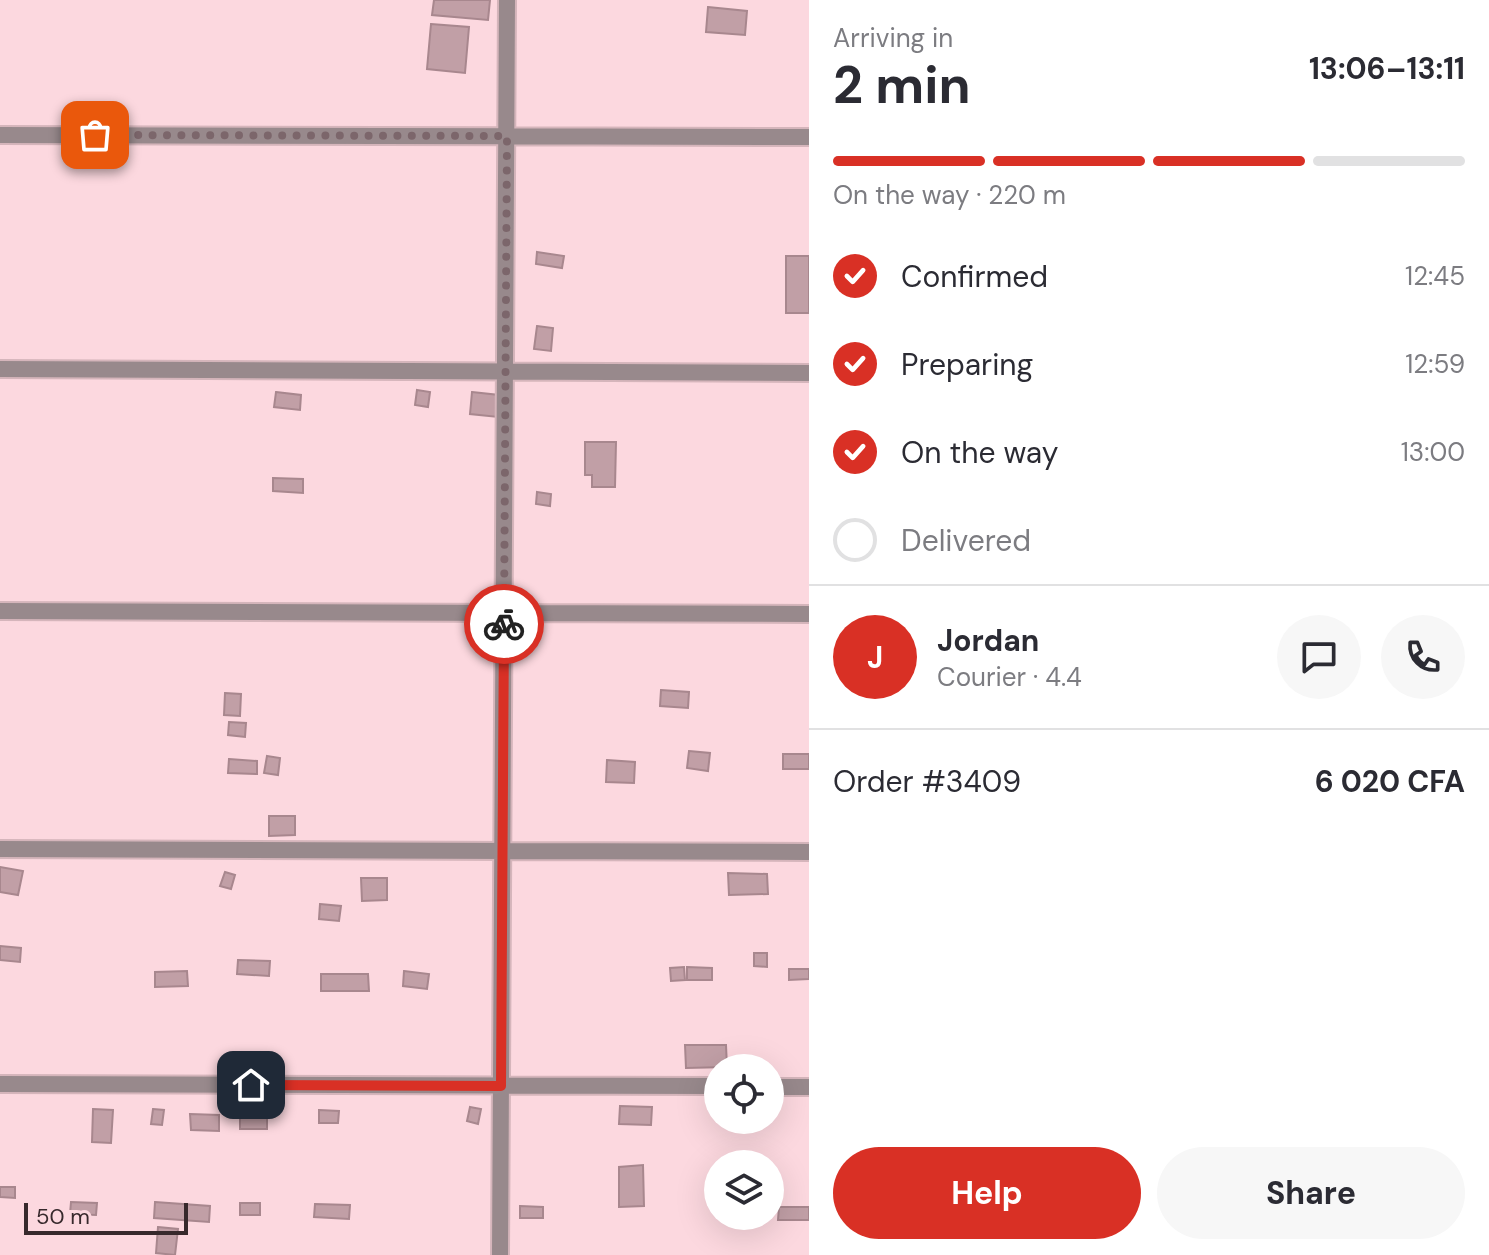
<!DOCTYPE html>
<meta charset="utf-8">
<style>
body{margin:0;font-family:"DM Sans",sans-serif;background:#f7f7f7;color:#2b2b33;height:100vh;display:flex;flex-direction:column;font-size:30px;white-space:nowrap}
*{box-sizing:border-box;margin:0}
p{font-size:26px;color:#7c7c81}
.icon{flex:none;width:44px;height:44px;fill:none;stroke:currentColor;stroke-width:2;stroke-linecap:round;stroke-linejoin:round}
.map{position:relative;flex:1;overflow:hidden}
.panel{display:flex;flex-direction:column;background:#fff;width:680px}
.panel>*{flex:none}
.fabs{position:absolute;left:704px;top:1054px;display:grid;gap:16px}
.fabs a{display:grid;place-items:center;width:80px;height:80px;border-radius:50%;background:#fff;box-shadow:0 8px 32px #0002;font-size:40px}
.scale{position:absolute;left:24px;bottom:20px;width:164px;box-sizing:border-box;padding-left:8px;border:4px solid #37292c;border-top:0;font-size:22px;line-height:28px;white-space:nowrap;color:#37292c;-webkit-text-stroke:6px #fcd8df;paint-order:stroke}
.pin{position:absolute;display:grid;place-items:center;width:68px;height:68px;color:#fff;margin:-34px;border-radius:16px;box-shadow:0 4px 12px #0006}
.courier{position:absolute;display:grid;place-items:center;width:80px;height:80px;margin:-40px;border:6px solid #d93025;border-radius:50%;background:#fff;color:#222;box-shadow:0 2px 10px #0007}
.overview em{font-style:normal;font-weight:700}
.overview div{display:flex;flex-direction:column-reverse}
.overview{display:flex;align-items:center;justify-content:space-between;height:136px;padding:0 24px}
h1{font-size:52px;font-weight:700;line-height:60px}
.bar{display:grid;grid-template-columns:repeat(4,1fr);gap:12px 8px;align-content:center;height:96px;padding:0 24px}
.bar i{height:10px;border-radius:6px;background:#e1e1e2}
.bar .selected{background:#d93025}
.bar p{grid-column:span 4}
.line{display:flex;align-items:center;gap:20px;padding:0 24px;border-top:2px solid #e1e1e2}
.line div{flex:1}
.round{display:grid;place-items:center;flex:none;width:84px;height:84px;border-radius:42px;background:#f7f7f7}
ol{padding:0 24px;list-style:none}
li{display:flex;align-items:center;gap:24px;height:88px}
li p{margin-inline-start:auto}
li .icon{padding:8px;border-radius:50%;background:#d93025;color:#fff;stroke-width:4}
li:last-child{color:#7c7c81}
li i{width:44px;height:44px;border:4px solid #e1e1e2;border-radius:50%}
.primary-button{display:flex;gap:16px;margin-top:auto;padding:16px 24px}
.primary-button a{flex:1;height:92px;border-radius:48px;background:#d93025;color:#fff;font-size:32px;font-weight:700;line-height:92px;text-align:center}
.primary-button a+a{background:#f7f7f7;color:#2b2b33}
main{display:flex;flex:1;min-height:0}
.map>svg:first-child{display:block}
.building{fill:#c19fa6;stroke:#a8878e;stroke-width:2}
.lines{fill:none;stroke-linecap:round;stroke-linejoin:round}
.street-casing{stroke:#d5b5bb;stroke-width:20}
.street{stroke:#98898c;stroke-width:16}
.done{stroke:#7c666b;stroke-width:8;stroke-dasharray:0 14.4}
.route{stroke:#d93025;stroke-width:10}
</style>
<main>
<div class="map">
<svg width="809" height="1255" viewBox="0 0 809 1255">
<rect width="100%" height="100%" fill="#fcd8df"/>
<path class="building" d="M434 0H490L488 20 432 15Z
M708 7 747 11 745 35 706 32Z
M431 24 469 27 465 73 427 69Z
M537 252 564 256 562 268 536 264Z
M786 256H809V313H786Z
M537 326 553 328 551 351 534 349Z
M417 390 430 392 428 407 415 405Z
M276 392 301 395 300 410 274 407Z
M472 392 499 395 498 417 470 414Z
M585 442H616L615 487H592V475H585Z
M273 478 303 479V493L273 491Z
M537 492 551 494 550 506 536 504Z
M661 690 689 692 688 708 660 706Z
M225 693 241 694 240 716 224 715Z
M229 722 246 723 245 737 228 735Z
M689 751 710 753 708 771 687 768Z
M783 754H809V769H783Z
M267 756 280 758 278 775 264 773Z
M229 759 257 761V774L228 773Z
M607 760 635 762 634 783 606 782Z
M269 816H295V835L269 836Z
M0 867 23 871 18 895 0 892Z
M225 872 235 875 231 889 220 886Z
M728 873 767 874 768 894 729 895Z
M361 878H387V900L362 901Z
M320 904 341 906 339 921 319 919Z
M0 946 21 948 20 962 0 960Z
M754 953H767V967L754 966Z
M238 960 270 961 269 976 237 974Z
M684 967 685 980 671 981 670 968Z
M687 967 712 968V980H687Z
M789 969H809V979L789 980Z
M187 971 188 986 155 987V972Z
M404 971 429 974 427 989 403 986Z
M321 974H368L369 991H321Z
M685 1045H726L727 1067 686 1068Z
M620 1106 652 1107 651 1125 619 1124Z
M470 1107 481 1109 478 1124 467 1121Z
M93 1109 113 1110 111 1143 92 1142Z
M153 1109 164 1110 162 1125 151 1124Z
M319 1110 339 1111 338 1123H319Z
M240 1112H267V1129H240Z
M190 1114 219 1115V1131L191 1130Z
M643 1165 644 1206 619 1207V1167Z
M0 1187H15V1198L0 1197Z
M71 1202 97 1203 96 1215 70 1214Z
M155 1202 210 1206 209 1222 154 1218Z
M240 1203H260V1215H240Z
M315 1204 350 1205 349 1219 314 1217Z
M520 1206 543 1207V1218H520Z
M779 1207H809V1220H778Z
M158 1227 178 1229 175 1255 156 1253Z"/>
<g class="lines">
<g class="street-casing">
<path id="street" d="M0 135 809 137
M0 369 809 373
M0 611 809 614
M0 849 809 852
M0 1084 718 1086
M770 1087H809
M500 1255 507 0"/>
</g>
<use href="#street" class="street"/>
</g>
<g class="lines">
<path class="done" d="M95 135 507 136 504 624"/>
<path class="route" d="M251 1085 501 1086 504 624"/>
</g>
</svg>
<div class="fabs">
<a><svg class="icon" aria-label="locate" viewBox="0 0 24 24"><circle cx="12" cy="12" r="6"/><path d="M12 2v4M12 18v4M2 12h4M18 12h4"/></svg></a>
<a><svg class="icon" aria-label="layers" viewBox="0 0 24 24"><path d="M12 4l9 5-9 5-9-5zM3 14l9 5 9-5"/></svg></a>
</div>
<div class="scale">50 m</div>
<div class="pin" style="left:95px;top:135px;background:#ea580c"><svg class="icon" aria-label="bag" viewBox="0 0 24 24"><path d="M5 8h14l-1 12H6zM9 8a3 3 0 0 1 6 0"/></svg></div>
<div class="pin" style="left:251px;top:1085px;background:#1f2937"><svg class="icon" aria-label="home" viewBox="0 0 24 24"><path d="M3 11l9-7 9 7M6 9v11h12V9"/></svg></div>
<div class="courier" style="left:504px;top:624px"><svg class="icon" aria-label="bike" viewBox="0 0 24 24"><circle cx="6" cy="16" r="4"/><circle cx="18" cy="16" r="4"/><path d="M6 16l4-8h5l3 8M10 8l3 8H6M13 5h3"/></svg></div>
</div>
<section class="panel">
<div class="overview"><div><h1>2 min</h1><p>Arriving in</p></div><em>13:06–13:11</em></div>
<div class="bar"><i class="selected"></i><i class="selected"></i><i class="selected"></i><i></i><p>On the way · 220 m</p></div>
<ol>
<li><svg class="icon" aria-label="check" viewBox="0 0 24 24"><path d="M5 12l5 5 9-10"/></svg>Confirmed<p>12:45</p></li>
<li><svg class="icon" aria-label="check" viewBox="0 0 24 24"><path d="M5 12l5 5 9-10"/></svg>Preparing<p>12:59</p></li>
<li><svg class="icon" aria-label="check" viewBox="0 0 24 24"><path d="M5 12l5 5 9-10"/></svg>On the way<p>13:00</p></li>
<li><i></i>Delivered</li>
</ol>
<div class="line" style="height:144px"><b class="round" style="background:#d93025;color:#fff">J</b><div><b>Jordan</b><p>Courier · 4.4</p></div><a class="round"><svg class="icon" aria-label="chat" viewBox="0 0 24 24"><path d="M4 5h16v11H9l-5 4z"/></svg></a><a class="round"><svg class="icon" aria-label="phone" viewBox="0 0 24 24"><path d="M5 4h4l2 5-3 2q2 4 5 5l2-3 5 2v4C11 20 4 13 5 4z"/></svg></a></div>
<div class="line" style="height:104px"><div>Order #3409</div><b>6 020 CFA</b></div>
<div class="primary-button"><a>Help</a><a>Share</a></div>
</section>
</main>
